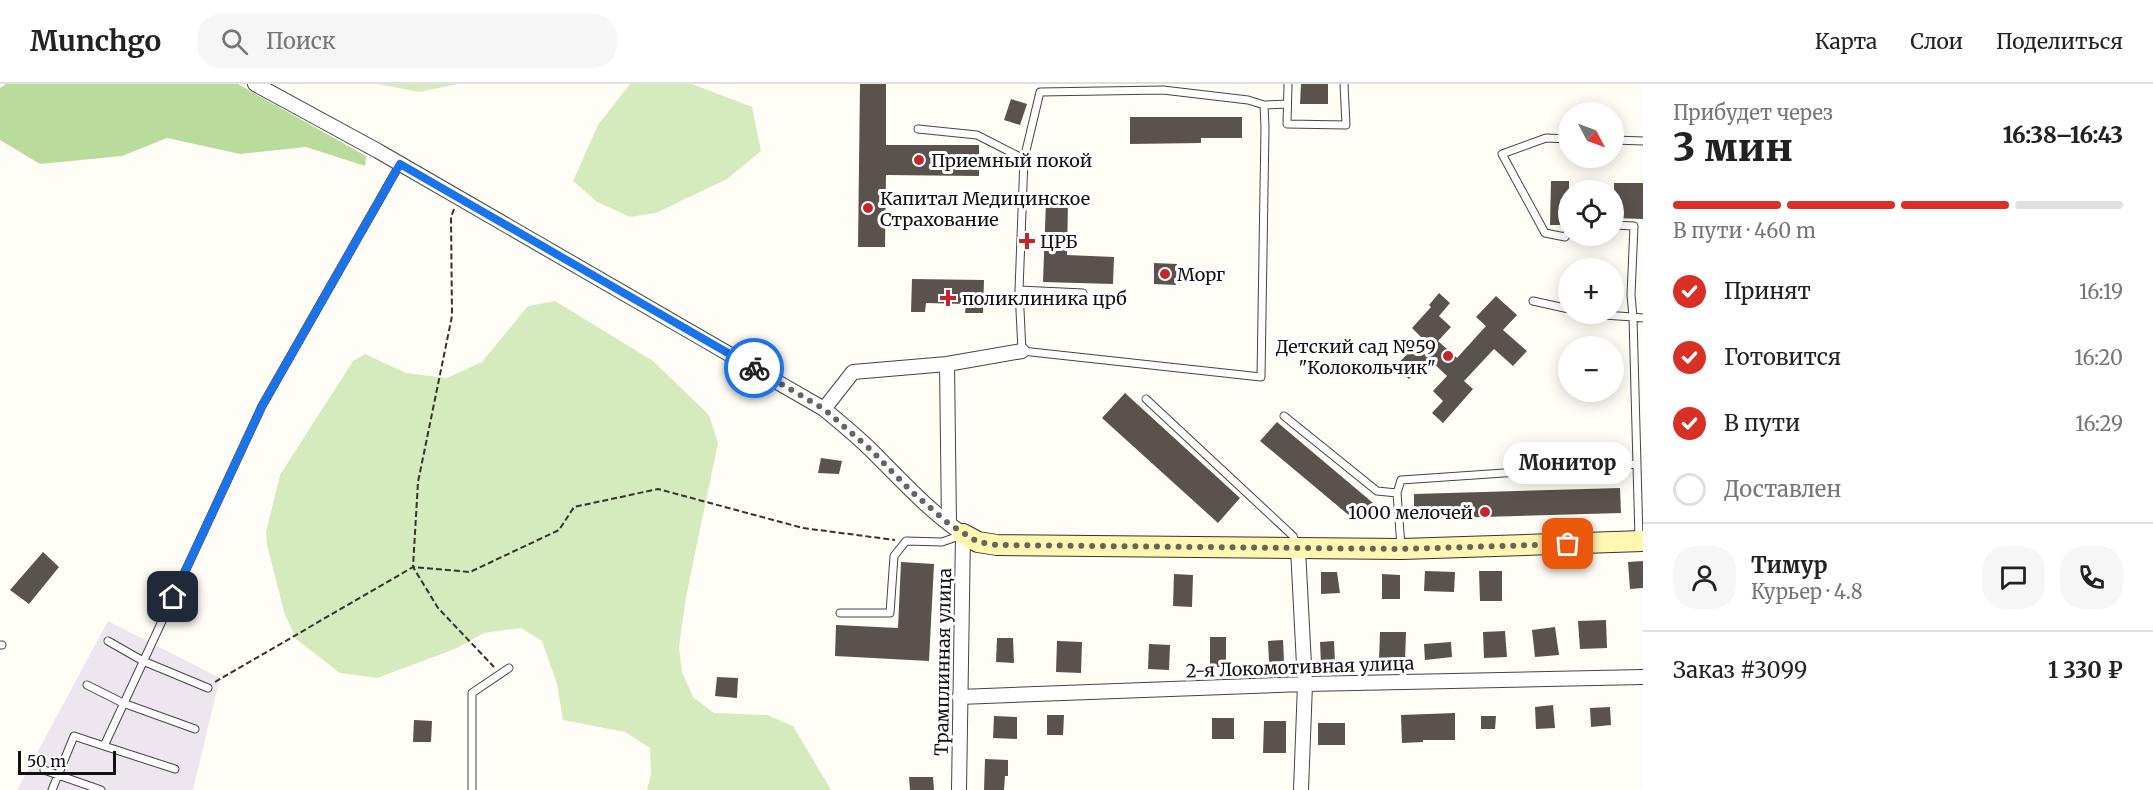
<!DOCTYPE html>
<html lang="ru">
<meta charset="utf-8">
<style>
body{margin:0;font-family:Merriweather,serif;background:#f6f6f6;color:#222;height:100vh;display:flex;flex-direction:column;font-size:22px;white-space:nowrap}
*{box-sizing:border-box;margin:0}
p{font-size:20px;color:#767676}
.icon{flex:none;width:33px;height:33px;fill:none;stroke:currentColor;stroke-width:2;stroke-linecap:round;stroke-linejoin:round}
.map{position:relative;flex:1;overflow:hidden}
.details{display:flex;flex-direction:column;background:#fff;width:510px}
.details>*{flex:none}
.needle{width:39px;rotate:131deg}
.controls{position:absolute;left:1558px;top:18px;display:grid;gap:12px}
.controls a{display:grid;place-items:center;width:66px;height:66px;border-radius:50%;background:#fff;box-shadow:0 3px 15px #0003;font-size:30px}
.scale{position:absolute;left:18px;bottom:15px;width:98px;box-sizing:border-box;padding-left:6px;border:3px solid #111;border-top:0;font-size:16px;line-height:21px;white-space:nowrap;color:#111;-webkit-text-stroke:4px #fff;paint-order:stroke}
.pin{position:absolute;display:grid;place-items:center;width:51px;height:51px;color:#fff;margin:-26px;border-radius:12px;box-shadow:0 3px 9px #0006}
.courier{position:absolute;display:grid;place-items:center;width:60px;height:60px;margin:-30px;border:4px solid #1a73e8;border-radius:50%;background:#fff;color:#222;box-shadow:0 2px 8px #0007}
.bubble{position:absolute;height:42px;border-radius:21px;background:#fff;box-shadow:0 3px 15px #0003;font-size:20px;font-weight:800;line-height:42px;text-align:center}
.overview em{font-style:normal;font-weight:800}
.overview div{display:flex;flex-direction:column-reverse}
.overview{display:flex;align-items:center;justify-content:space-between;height:102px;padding:0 30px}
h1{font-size:39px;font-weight:800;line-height:45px}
.bar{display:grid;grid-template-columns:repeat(4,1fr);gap:9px 6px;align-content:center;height:72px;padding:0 30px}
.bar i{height:8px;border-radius:4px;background:#e0e0e0}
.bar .active{background:#d93025}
.bar p{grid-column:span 4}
.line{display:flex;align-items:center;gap:15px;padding:0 30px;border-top:2px solid #e0e0e0}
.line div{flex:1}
.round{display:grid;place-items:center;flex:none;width:63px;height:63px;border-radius:24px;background:#f6f6f6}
ol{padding:0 30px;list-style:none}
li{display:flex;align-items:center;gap:18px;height:66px}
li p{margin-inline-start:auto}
li .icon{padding:6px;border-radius:50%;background:#d93025;color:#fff;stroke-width:4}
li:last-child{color:#767676}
li i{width:33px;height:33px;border:3px solid #e0e0e0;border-radius:50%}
header{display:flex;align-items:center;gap:36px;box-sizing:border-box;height:84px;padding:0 30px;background:#fff;border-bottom:2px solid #e0e0e0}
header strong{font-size:28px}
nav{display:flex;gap:33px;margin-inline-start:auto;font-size:21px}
.search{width:420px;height:54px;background:#f6f6f6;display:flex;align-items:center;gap:15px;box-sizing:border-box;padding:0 21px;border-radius:24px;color:#767676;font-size:22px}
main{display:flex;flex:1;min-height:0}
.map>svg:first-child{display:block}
.industrial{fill:#eee6ef}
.green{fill:#d5ebbd}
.forest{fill:#b9dc9c}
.building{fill:#5a524d}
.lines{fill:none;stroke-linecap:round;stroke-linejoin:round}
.lane-casing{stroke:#444;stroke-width:9}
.street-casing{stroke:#444;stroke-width:16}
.secondary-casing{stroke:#333;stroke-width:22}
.path{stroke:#333;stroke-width:2;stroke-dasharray:6 3;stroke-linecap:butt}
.lane{stroke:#fff;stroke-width:7}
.street{stroke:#fff;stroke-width:14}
.secondary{stroke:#fff6b0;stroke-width:20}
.done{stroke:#646461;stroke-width:6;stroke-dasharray:0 10.8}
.route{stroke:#1a73e8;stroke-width:8}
.poi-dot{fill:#c4262e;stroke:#fff;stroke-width:2}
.labels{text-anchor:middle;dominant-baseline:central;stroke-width:6;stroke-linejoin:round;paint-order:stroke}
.poi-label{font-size:18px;fill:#111;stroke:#fff;text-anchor:start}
.street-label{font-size:18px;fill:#111;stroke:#fff}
</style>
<header>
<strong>Munchgo</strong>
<div class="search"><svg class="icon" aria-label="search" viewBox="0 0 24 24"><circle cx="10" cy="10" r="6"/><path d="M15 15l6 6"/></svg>Поиск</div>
<nav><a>Карта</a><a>Слои</a><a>Поделиться</a></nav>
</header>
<main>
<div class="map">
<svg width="1643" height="706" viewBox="0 0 1643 706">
<rect width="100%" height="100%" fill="#fffdf5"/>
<path class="industrial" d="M108 537 220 594 193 706H17Z"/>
<path class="green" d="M378 0H458L419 8Z
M630 0H692L752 23 761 67 727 95 656 129 630 133 597 118 573 97 598 41Z
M555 217 653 277 709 331 718 359 686 513 679 563 682 588 693 613 714 629 767 631 793 642 831 706H647L651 690 650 664 625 648 563 636 557 600 542 557 521 544 484 549 455 565 377 594 340 589 296 555 284 528 267 461 266 448 280 391 353 277 365 270 406 289 447 294 482 278 528 222Z"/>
<path class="forest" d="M6 0H238L366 72 365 82 306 63 240 70 167 54 122 72 40 80 0 56V4Z"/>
<path class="building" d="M860 0H886V61H979V92L886 91 885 163H858Z
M1301 0H1328V20H1300Z
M1011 15 1027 20 1020 41 1004 36Z
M1130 33H1242V54H1201V59L1130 60Z
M1551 97H1569V141H1550Z
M1614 99H1643V135L1614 134Z
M1046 117H1068L1067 171 1114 173 1113 200 1043 198Z
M1154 179 1177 180 1176 201 1154 200Z
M912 195 984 196 983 229H965L966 220 926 219 925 228H911Z
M1439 209 1450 219 1439 232 1451 243 1438 257 1457 274 1486 242 1476 233 1496 212 1517 231 1503 246 1527 267 1513 282 1494 265 1464 297 1473 305 1443 339 1432 329 1443 317 1433 307 1447 292 1428 274 1409 295 1395 283 1422 254 1412 244 1431 223 1429 221Z
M1125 309 1240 414 1218 439 1102 334Z
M1277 338 1373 419 1357 438 1260 357Z
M821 374 842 377 839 390 818 389Z
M1620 404 1621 429 1414 435V410Z
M43 468 59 483 29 520 10 506Z
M1643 477V504L1630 505 1628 478Z
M901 478 934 480 929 577 835 572 836 541 898 544Z
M1425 487 1455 488 1454 508 1424 507Z
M1479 487H1502V517H1480Z
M1321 488H1337L1340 509 1321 510Z
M1174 490 1193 491 1192 523 1173 522Z
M1382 490 1400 491V515H1382Z
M1606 536 1607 564 1580 565 1578 537Z
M1555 543 1559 571 1535 573 1532 546Z
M1505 547 1507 573 1484 574 1483 548Z
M1380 548H1406L1405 576H1379Z
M1210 553H1226V583H1210Z
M997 554H1013L1014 579 996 578Z
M1283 556 1284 577 1269 578 1268 557Z
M1057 557 1082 558 1081 589 1056 588Z
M1334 557 1335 579 1321 580 1320 558Z
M1451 558 1452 573 1425 576 1424 560Z
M1149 560 1170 561 1169 586 1148 585Z
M717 593 738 594 737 614 715 612Z
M1553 621 1555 644 1536 645 1535 623Z
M1610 623 1611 641 1591 643 1590 624Z
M1455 629V656H1423V658L1402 659 1401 631Z
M1047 631H1064L1063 651H1047Z
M994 632 1017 633V655L993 654Z
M1481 632H1496L1495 645H1481Z
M1212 634H1234V655H1212Z
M414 636 432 637 431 658H413Z
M1264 637H1286V669H1263Z
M1318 639H1345V661H1318Z
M985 675 1008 676V692H1005L1004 706H984Z
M909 693H933L934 706H910Z"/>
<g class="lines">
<g class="lane-casing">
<path id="lane" d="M1288 0 1287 40 1346 41 1344 0
M1264 21 1265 43 1261 293 1022 267 1019 206 1024 75 1040 8 1163 6 1248 16 1264 21 1287 20
M918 45 977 51 1024 75
M1569 55 1546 54 1502 70 1545 149 1565 153 1569 147
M1614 56 1643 57
M1019 206 1083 209
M1533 217 1569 225
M1589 230 1633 233 1631 211 1634 142 1614 141
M1146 315 1293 452 1297 463
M1284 332 1377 407 1397 409
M1639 455 1633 233 1643 234
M1401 462 1397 409 1401 396 1637 380
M840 529H890L894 472 906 457 942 458 962 451
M108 557 143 577 208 604
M0 561H2
M87 601 123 619 195 645
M104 662 175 685
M44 686 101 706
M52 706 74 652 104 662 262 322 400 80
M472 706V609L509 584"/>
</g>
<g class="street-casing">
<path id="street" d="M255 0 378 67 824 325C841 339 858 353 873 368 902 397 929 427 963 450L959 706
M947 280 949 440
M824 325 853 288 947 280 1022 267
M1298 465 1305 600 1301 706
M959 613 1305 600 1643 593"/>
</g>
<g class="secondary-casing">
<path id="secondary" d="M963 450 978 458 997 461 1402 465 1643 457"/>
</g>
<path class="path" d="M454 125 451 133 452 232 418 398 413 483 438 524 494 583
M215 598 413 483 470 488 559 446 574 423 658 405 803 444 895 456"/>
<use href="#lane" class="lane"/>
<use href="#street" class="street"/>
<use href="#secondary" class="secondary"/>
</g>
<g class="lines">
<path class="done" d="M754 284 824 325 871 366 911 407 949 440 978 458 997 461 1401 465 1568 460"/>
<path class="route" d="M173 513 262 322 400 80 754 284"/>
</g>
<g class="poi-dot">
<circle cx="919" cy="76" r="6"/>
<circle cx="868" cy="124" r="6"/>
<path d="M1024 148h6v6h6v6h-6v6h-6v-6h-6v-6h6z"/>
<circle cx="1165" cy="190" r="6"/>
<path d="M945 205h6v6h6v6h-6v6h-6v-6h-6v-6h6z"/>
<circle cx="1448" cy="272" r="6"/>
<circle cx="1485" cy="428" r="6"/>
</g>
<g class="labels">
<g class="poi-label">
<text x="931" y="76">Приемный покой</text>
<text x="880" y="114">Капитал Медицинское<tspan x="880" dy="21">Страхование</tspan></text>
<text x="1040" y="157">ЦРБ</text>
<text x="1177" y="190">Морг</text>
<text x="962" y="214">поликлиника црб</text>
<text x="1436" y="262" text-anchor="end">Детский сад №59<tspan x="1436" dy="21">"Колокольчик"</tspan></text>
<text x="1473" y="428" text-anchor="end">1000 мелочей</text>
</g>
<g class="street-label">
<text transform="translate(943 578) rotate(-89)">Трамплинная улица</text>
<text transform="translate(1300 583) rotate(-2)">2-я Локомотивная улица</text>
</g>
</g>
</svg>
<div class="controls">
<a><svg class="needle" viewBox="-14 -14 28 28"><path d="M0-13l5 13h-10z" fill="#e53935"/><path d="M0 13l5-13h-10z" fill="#767676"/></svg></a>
<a><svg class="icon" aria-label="locate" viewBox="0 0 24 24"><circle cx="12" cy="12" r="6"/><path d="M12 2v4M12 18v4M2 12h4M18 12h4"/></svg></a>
<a>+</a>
<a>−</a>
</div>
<div class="scale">50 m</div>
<div class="pin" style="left:1568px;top:460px;background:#ea580c"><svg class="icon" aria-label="bag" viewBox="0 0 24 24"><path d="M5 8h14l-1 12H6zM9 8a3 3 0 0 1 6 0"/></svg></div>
<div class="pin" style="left:173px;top:513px;background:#1f2937"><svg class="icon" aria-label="home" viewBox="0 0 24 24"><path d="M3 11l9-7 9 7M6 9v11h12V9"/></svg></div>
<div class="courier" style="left:754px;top:284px"><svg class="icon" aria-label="bike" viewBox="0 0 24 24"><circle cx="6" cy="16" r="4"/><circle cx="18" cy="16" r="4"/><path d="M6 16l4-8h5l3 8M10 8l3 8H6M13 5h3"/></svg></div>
<div class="bubble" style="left:1503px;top:358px;width:129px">Монитор</div>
</div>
<section class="details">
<div class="overview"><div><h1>3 мин</h1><p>Прибудет через</p></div><em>16:38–16:43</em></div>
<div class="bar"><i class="active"></i><i class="active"></i><i class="active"></i><i></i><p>В пути · 460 m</p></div>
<ol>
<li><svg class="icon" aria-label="check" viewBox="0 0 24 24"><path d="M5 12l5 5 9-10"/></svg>Принят<p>16:19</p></li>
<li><svg class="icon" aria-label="check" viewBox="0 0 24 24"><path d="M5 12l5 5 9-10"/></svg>Готовится<p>16:20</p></li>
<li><svg class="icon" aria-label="check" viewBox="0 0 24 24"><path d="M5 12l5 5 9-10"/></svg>В пути<p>16:29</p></li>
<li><i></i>Доставлен</li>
</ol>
<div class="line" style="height:108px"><a class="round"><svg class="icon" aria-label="person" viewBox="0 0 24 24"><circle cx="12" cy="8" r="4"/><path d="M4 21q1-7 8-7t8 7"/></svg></a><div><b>Тимур</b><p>Курьер · 4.8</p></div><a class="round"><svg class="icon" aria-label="chat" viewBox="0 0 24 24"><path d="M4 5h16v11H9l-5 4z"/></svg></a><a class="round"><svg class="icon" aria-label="phone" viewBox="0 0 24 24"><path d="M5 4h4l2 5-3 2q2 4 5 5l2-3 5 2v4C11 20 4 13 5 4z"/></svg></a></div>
<div class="line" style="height:78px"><div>Заказ #3099</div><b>1 330 ₽</b></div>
</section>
</main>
